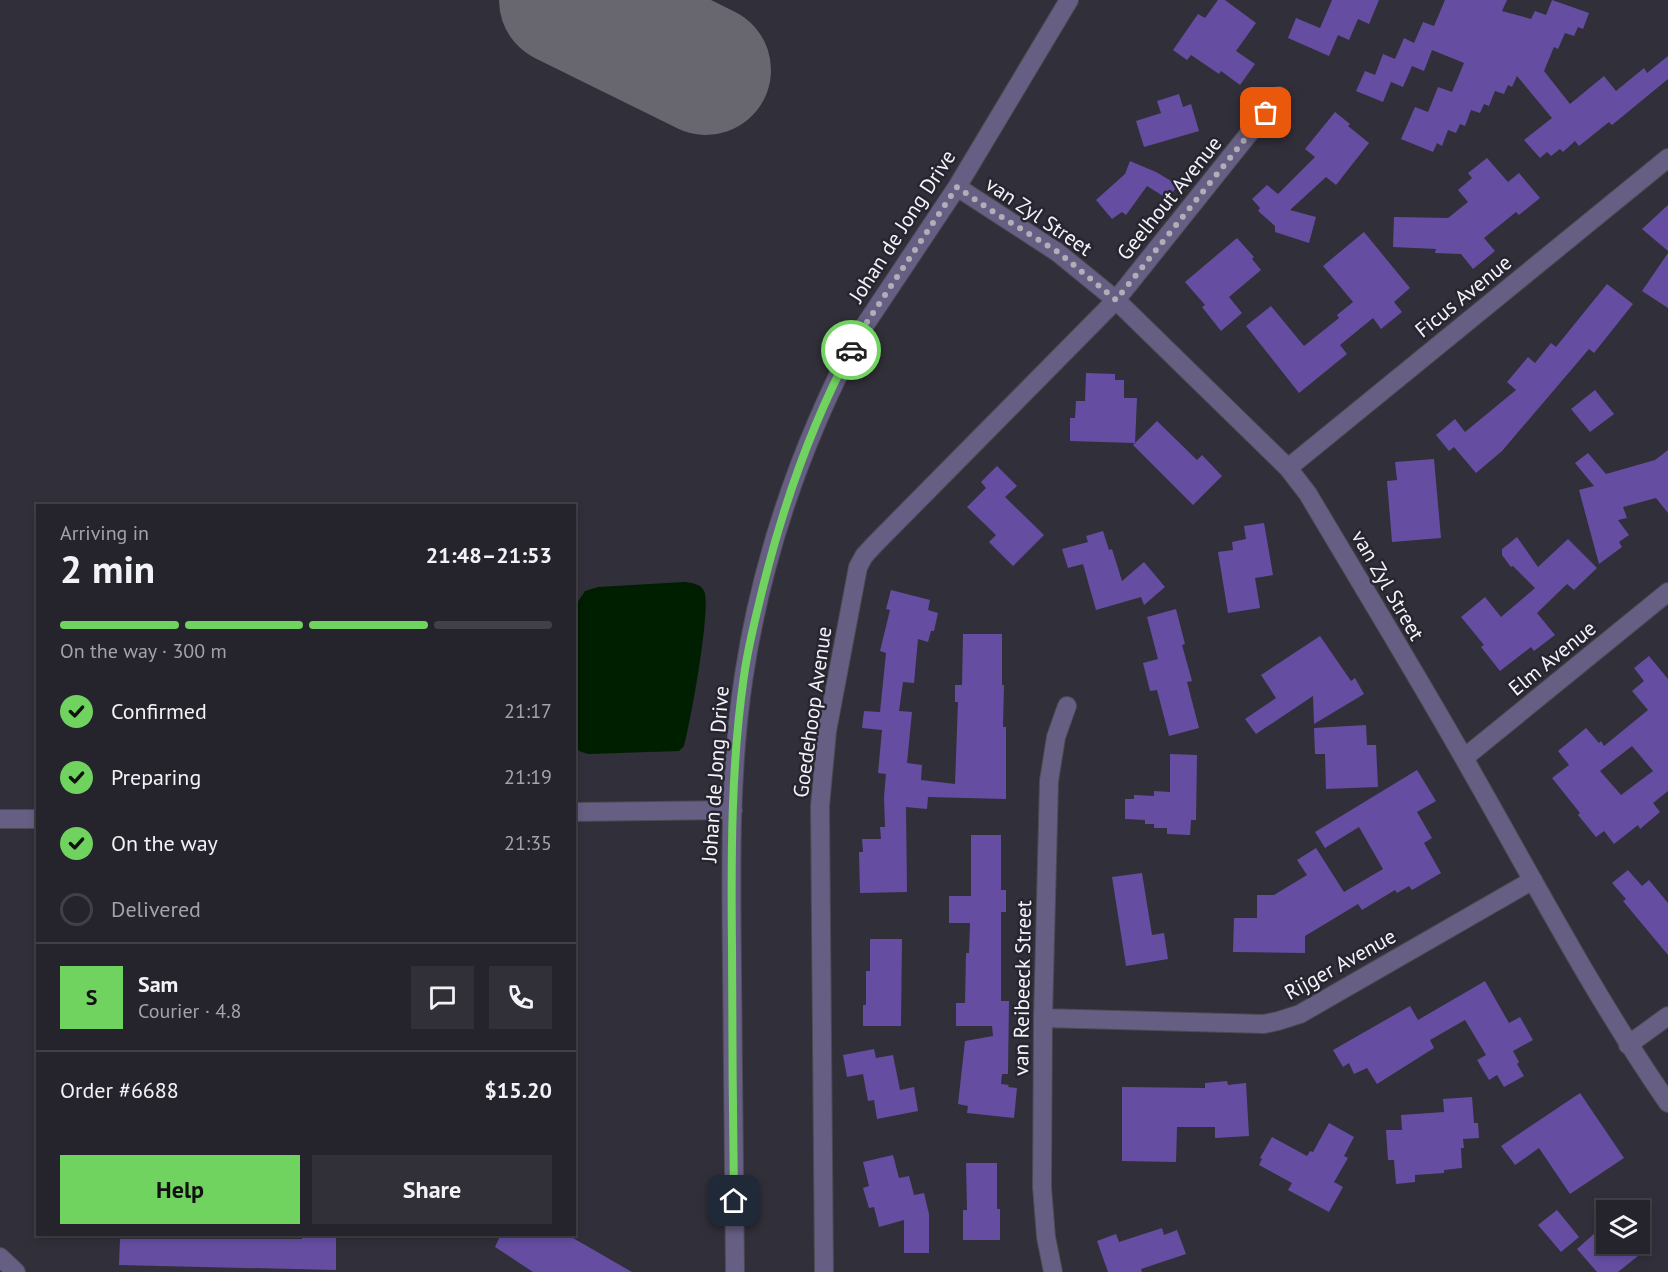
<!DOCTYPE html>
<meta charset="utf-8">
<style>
body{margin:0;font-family:"PT Sans",sans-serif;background:#312f37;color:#f1f3f6;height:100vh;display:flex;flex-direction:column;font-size:22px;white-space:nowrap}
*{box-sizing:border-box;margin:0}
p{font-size:20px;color:#a3a4a9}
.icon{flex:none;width:33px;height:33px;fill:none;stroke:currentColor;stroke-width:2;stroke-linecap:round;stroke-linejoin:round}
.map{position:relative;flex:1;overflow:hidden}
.details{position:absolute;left:36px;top:504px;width:540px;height:732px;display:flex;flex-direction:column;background:#25232b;border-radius:0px;box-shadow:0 3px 9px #0003,0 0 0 2px #424047}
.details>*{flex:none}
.controls{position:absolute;left:1596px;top:1200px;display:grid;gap:12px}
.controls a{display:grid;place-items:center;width:54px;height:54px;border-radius:0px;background:#25232b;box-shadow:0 3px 9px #0003,0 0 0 2px #424047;font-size:30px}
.pin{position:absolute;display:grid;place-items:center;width:51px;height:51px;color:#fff;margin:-26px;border-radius:12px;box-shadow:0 3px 9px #0006}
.courier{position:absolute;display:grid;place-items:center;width:60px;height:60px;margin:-30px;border:4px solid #70d35f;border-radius:50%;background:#fff;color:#222;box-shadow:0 2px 8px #0007}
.headline em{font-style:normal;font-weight:700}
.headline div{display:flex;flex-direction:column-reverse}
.headline{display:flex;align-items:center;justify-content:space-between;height:102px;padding:0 24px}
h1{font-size:39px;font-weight:700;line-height:45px}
.bar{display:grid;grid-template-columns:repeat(4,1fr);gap:9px 6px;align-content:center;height:72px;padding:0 24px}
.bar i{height:8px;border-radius:4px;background:#424047}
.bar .current{background:#70d35f}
.bar p{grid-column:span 4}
.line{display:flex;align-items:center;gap:15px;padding:0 24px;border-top:2px solid #424047}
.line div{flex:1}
.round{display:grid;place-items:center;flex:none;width:63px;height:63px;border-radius:0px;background:#312f37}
ol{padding:0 24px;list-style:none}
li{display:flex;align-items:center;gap:18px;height:66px}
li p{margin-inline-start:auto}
li .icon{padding:6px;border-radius:50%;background:#70d35f;color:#111;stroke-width:4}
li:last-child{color:#a3a4a9}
li i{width:33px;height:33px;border:3px solid #424047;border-radius:50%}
.primary-button{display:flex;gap:12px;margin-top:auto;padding:12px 24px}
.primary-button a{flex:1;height:69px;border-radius:0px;background:#70d35f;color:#111;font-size:24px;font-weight:700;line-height:69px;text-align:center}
.primary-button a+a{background:#312f37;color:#f1f3f6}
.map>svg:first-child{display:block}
.water{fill:#001e00}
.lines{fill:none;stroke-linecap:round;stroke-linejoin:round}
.runway{stroke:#68666f;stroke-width:130}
.building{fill:#654ea1;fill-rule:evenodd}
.minor-casing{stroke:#4c4a54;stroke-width:20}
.minor{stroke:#665f83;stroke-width:18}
.done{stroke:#b0aeb6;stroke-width:6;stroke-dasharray:0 10.8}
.route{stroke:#70d35f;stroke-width:8}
.labels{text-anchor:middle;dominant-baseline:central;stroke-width:5;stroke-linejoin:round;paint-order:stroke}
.street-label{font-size:21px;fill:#f4f3fa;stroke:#27252f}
</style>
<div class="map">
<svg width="1668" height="1272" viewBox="0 0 1668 1272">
<rect width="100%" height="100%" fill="#312f39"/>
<path class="water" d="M684 582C692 583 700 583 704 591 712 606 690 725 684 746L679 751 588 754 579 751 574 743V625L577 603 585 591 598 587Z"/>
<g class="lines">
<path class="runway" d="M564 0 706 70"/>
</g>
<path class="building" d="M1218 0H1225L1256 23 1236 51 1255 64 1240 85 1221 71 1219 74 1191 55 1187 60 1173 50 1198 14 1205 18Z
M1332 0H1379L1369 24 1358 19 1349 40 1338 35 1329 56 1288 38 1296 18 1320 28Z
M1445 0H1507L1502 11 1531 19 1535 11 1546 15 1552 0 1589 13 1583 29 1578 27 1574 36 1565 33 1558 49 1554 47 1544 71 1570 104 1604 76 1616 91 1644 68 1647 73 1668 56V79L1612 125 1609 122 1579 146 1575 141 1563 152 1560 149 1551 156 1547 152 1540 158 1524 140 1552 118 1517 76 1512 87 1508 85 1504 94 1495 91 1489 106 1484 104 1480 113 1471 110 1465 126 1460 124 1456 133 1448 130 1442 146 1437 143 1433 152 1401 139 1415 107 1428 112 1438 87 1452 92 1464 63 1432 50 1424 71 1412 66 1403 87 1391 82 1383 102 1356 91 1365 71 1375 75 1383 54 1395 59 1404 38 1414 43 1423 22 1434 26Z
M1179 94 1183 107 1191 104 1199 131 1144 147 1136 121 1161 113 1157 101Z
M1335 112 1350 124 1348 126 1369 143 1336 185 1326 177 1290 210 1316 217 1309 243 1275 232V226L1258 211 1260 208 1252 199 1267 185 1278 194 1315 157 1305 149Z
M1487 158 1508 182 1519 173 1540 198 1519 215 1516 212 1484 238 1495 251 1473 269 1461 254 1435 253 1436 249 1393 247 1394 217 1448 218 1468 202 1458 190 1472 178 1468 173Z
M1130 161 1156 172 1178 185 1168 199 1147 186 1126 215 1122 212 1112 219 1096 200 1125 174Z
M1668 205V251L1642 229Z
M1364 232 1410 288 1394 302 1402 312 1381 329 1373 318 1340 345 1347 354 1299 393 1246 326 1271 306 1304 346 1339 318 1337 315 1353 302 1323 266Z
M1237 238 1254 257 1252 259 1261 270 1229 297 1242 313 1221 331 1202 307 1205 305 1185 282Z
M1668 253V308L1642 291Z
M1607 284 1633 304 1594 353 1589 349 1502 451 1476 473 1454 447 1449 451 1436 435 1455 419 1465 432 1516 390 1507 382 1528 357 1535 363 1551 343 1556 347Z
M1086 373 1115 374V380H1124V398H1137L1135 443 1157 421 1197 460 1202 455 1222 476 1193 505 1133 445 1135 443 1070 441V418H1075L1076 401H1085Z
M1595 390 1614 414 1590 432 1571 409Z
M1668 450V513L1656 498 1623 507 1627 518 1618 520 1629 535 1619 542 1622 547 1599 564 1579 490 1594 486 1575 463 1588 453 1606 474 1655 460Z
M1434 459 1441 538 1392 542 1387 481 1397 480 1395 462Z
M997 466 1017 486 1005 497 1044 535 1013 566 989 542 996 535 967 507 986 488 981 482Z
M1264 523 1273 575 1255 578 1260 608 1228 613 1218 552 1233 550 1232 542 1246 539 1244 526Z
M1103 531 1109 550 1112 549 1122 581 1144 562 1165 587 1144 605 1141 597 1096 610 1083 564 1068 568 1062 549 1088 542 1086 536Z
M1517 537 1538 567 1568 539 1597 568 1574 590 1567 584 1537 613 1555 635 1534 651 1531 647 1500 671 1481 647 1484 645 1461 617 1485 597 1501 617 1535 588 1513 566 1511 567 1502 555V549Z
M891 590 930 600 928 610 938 613 934 631H931L928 642 918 639 914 683 903 682 899 711 912 712 907 763 922 765 921 780 955 784 958 702H955V685H962L963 634H1002V685H1004L1003 727H1006V799L928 797 927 809 906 807 907 892 860 893 859 852H863L862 839H881L880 827H885L884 797 886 774 878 773 882 730 862 728 864 711 880 712 886 653 880 651 890 610 886 609Z
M1176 609 1185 644 1182 645 1192 681 1187 682 1199 728 1169 736 1157 690 1150 691 1143 663 1158 659 1147 617Z
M1320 636 1351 681 1355 678 1364 694 1314 724 1313 696 1256 734 1245 719 1276 698 1261 675Z
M1649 656 1668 679V791L1653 803 1660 812 1640 829 1638 825 1614 844 1604 831 1596 837 1578 815 1580 813 1552 778 1569 765 1558 751 1586 728 1599 743 1601 741 1604 746 1648 710 1632 691 1644 681 1634 668ZM1632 746 1653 771 1621 795 1600 771Z
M1366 725 1367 745H1376L1378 787 1326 789 1325 754H1315L1314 728Z
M1170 754 1197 755 1196 820H1191L1190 835 1167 834V828H1154V824H1145V820L1125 819V799H1134V795L1154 796V791L1170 792Z
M1417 770 1436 801 1417 812 1432 838 1424 843 1441 873 1412 890 1409 886 1397 893 1395 890 1362 910 1358 904 1305 936V953L1233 952 1234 918H1257V895H1274L1307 875 1297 860 1316 848 1344 892 1383 869 1359 827 1325 848 1315 832Z
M971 835H1001V890H1006V912H1001V1001H1009L1008 1074H1002L1001 1084 1009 1085 1008 1087 1017 1088 1014 1118 967 1113 968 1106 958 1104 965 1041 993 1036 992 1026H956V1003H965L966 953H969L970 923H949V896H971Z
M1628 870 1642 886 1649 880 1668 903V955L1623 901 1626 899 1612 883Z
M1142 873 1152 935 1164 933 1168 959 1126 966 1112 877Z
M870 939H902L901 1026H863V1005H866V971H870Z
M1485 981 1509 1023 1520 1017 1533 1040 1513 1051 1519 1062 1517 1064 1524 1076 1504 1087 1497 1075 1489 1080 1477 1060 1486 1055 1465 1020 1430 1040 1434 1048 1377 1084 1367 1068 1354 1074 1349 1063 1343 1067 1333 1050 1410 1006 1418 1020Z
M874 1049 876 1058 893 1055 900 1090 914 1087 918 1111 877 1119 874 1100 868 1101 863 1074 847 1077 843 1055Z
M1227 1081 1228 1085 1246 1083 1249 1136 1215 1138V1127H1177L1176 1162 1122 1161V1087L1205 1088V1083Z
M1580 1093 1624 1158 1570 1194 1539 1148 1515 1165 1501 1146Z
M1472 1097 1474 1123H1478L1479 1138 1463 1139 1464 1148H1461L1462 1168 1444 1170V1173L1415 1175V1182L1396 1184 1394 1160H1388L1386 1130H1402L1401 1115 1444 1112 1443 1099Z
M1329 1123 1354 1137 1344 1156 1348 1158 1334 1182 1343 1187 1329 1212 1288 1190 1292 1183 1259 1165 1262 1159 1260 1158 1272 1137 1307 1156 1310 1151 1313 1152Z
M893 1155 899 1178 909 1176 914 1195 924 1193 929 1214V1253H904V1220L879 1227 874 1207 869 1208 863 1188 869 1186 863 1162Z
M966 1163H997V1209H1000V1240H963V1210H967Z
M1557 1210 1579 1237 1561 1252 1538 1225Z
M1162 1228 1164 1235 1177 1230 1186 1254 1141 1269 1142 1272H1108L1097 1241 1116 1234 1119 1242Z
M1596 1232 1606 1244H1636L1643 1252 1618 1272H1597L1577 1249Z
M501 1234H566L632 1272H533L495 1247Z
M302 1236 336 1237V1270L119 1265 120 1239H302Z"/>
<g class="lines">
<g class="minor-casing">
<path id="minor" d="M957 187 1057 252 1116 300 1288 468 1308 494C1360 582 1414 670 1465 760 1531 875 1592 993 1668 1103
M1288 468 1668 158
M1464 758 1668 592
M574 812 733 810
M0 819H38
M1043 1018 1264 1024 1278 1021 1300 1014 1533 880
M1628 1045 1668 1016
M0 1257 16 1272
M735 1272C734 1171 733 1070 732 969 731 871 729 772 744 675 762 557 803 440 859 334L957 187 1069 0
M824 1272 820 806 827 731 858 567 864 556 874 545 1116 300 1279 96
M1053 1272 1046 1237 1042 1187 1043 1018 1049 781 1056 737 1067 706"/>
</g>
<use href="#minor" class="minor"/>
</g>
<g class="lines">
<path class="done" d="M851 350 859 334 957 187 989 209 1058 252 1116 300 1266 113"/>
<path class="route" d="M734 1201C733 1116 732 1032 732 947 731 857 731 765 744 676 748 646 756 616 763 587 783 506 811 425 851 350"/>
</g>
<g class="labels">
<g class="street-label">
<text transform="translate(1169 198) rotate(-51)">Geelhout Avenue</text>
<text transform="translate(1039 216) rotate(34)">van Zyl Street</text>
<text transform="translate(902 226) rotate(-57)">Johan de Jong Drive</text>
<text transform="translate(1463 296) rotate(-39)">Ficus Avenue</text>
<text transform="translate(1388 585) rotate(60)">van Zyl Street</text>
<text transform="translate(1552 658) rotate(-39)">Elm Avenue</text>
<text transform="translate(812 712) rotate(-82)">Goedehoop Avenue</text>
<text transform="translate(715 774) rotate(-86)">Johan de Jong Drive</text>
<text transform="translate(1340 964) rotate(-29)">Rijger Avenue</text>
<text transform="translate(1022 988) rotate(-89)">van Reibeeck Street</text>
</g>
</g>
</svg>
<div class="controls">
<a><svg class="icon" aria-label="layers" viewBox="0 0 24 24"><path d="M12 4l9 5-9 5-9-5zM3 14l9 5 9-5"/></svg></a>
</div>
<div class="pin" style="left:1266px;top:113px;background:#ea580c"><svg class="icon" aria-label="bag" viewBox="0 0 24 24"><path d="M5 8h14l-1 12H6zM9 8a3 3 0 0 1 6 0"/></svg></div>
<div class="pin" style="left:734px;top:1201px;background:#1f2937"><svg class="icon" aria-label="home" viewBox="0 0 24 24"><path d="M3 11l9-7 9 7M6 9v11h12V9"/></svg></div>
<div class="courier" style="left:851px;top:350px"><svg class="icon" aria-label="car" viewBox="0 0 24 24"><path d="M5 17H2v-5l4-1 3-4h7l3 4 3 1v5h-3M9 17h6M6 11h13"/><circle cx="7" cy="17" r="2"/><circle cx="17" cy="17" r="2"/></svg></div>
<section class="details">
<div class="headline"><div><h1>2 min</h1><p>Arriving in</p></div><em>21:48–21:53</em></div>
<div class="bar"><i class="current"></i><i class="current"></i><i class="current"></i><i></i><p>On the way · 300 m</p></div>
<ol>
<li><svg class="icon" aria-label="check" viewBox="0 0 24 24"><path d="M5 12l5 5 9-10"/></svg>Confirmed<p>21:17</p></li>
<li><svg class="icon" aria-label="check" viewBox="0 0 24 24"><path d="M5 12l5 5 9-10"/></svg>Preparing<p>21:19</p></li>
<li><svg class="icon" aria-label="check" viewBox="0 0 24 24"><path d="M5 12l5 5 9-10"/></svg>On the way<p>21:35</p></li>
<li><i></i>Delivered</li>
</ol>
<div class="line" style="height:108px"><b class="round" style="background:#70d35f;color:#111">S</b><div><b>Sam</b><p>Courier · 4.8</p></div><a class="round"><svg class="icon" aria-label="chat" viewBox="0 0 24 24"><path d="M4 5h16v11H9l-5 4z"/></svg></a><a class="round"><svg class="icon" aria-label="phone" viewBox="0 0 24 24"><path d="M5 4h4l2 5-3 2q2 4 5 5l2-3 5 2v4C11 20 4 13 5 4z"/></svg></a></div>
<div class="line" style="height:78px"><div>Order #6688</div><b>$15.20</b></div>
<div class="primary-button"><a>Help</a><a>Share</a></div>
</section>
</div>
